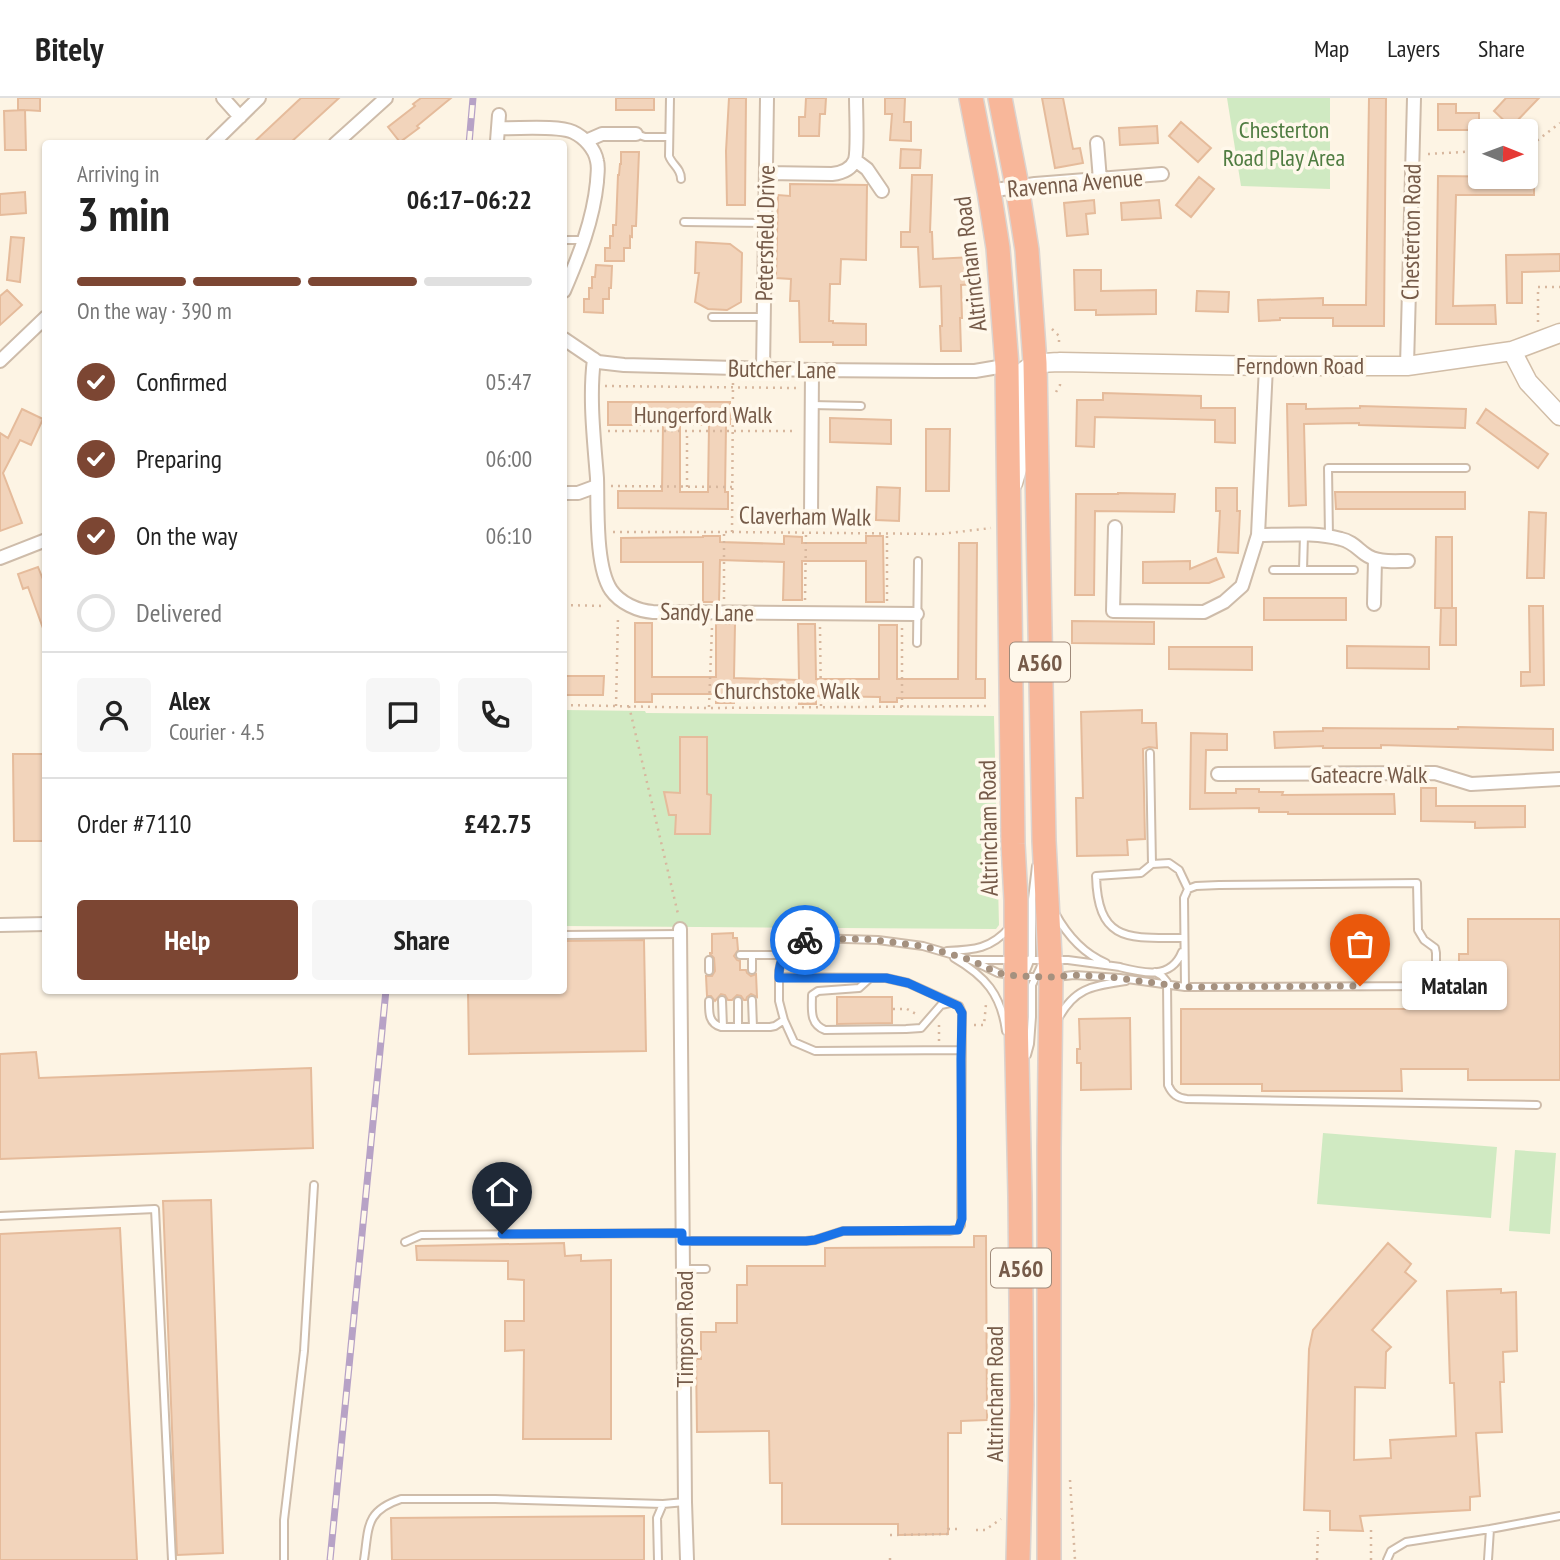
<!DOCTYPE html>
<meta charset="utf-8">
<style>
body{margin:0;font-family:"PT Sans Narrow",sans-serif;background:#f6f6f6;color:#222;height:100vh;display:flex;flex-direction:column;font-size:26px;white-space:nowrap}
*{box-sizing:border-box;margin:0}
p{font-size:23px;color:#767676}
.icon{flex:none;width:38px;height:38px;fill:none;stroke:currentColor;stroke-width:2;stroke-linecap:round;stroke-linejoin:round}
.map{position:relative;flex:1;overflow:hidden}
.details{position:absolute;left:42px;top:42px;width:525px;height:854px;display:flex;flex-direction:column;background:#fff;border-radius:7px;box-shadow:0 2px 5px #0004}
.details>*{flex:none}
.needle{width:46px;rotate:91deg}
.controls{position:absolute;left:1468px;top:21px;display:grid;gap:14px}
.controls a{display:grid;place-items:center;width:70px;height:70px;border-radius:7px;background:#fff;box-shadow:0 2px 5px #0004;font-size:35px}
.pin{position:absolute;display:grid;place-items:center;width:60px;height:60px;color:#fff;margin:-72px -30px;border-radius:50% 50% 50% 0;rotate:-45deg;box-shadow:0 0 7px #0007}
.pin .icon{rotate:45deg}
.courier{position:absolute;display:grid;place-items:center;width:70px;height:70px;margin:-35px;border:5px solid #1a73e8;border-radius:50%;background:#fff;color:#222;box-shadow:0 2px 9px #0007}
.bubble{position:absolute;height:49px;border-radius:7px;background:#fff;box-shadow:0 2px 5px #0004;font-size:23px;font-weight:700;line-height:49px;text-align:center}
.headline em{font-style:normal;font-weight:700}
.headline div{display:flex;flex-direction:column-reverse}
.headline{display:flex;align-items:center;justify-content:space-between;height:119px;padding:0 35px}
h1{font-size:46px;font-weight:700;line-height:52px}
.bar{display:grid;grid-template-columns:repeat(4,1fr);gap:10px 7px;align-content:center;height:84px;padding:0 35px}
.bar i{height:9px;border-radius:5px;background:#e0e0e0}
.bar .active{background:#7c4633}
.bar p{grid-column:span 4}
.line{display:flex;align-items:center;gap:18px;padding:0 35px;border-top:2px solid #e0e0e0}
.line div{flex:1}
.round{display:grid;place-items:center;flex:none;width:74px;height:74px;border-radius:7px;background:#f6f6f6}
ol{padding:0 35px;list-style:none}
li{display:flex;align-items:center;gap:21px;height:77px}
li p{margin-inline-start:auto}
li .icon{padding:7px;border-radius:50%;background:#7c4633;color:#fff;stroke-width:4}
li:last-child{color:#767676}
li i{width:38px;height:38px;border:4px solid #e0e0e0;border-radius:50%}
.action{display:flex;gap:14px;margin-top:auto;padding:14px 35px}
.action a{flex:1;height:80px;border-radius:7px;background:#7c4633;color:#fff;font-size:28px;font-weight:700;line-height:80px;text-align:center}
.action a+a{background:#f6f6f6;color:#222}
header{display:flex;align-items:center;gap:42px;box-sizing:border-box;height:98px;padding:0 35px;background:#fff;border-bottom:2px solid #e0e0e0}
header strong{font-size:33px}
nav{display:flex;gap:38px;margin-inline-start:auto;font-size:24px}
.map>svg:first-child{display:block}
.green{fill:#d0eac2}
.building{fill:#f2d4bb;stroke:#e5bb9b;stroke-width:2;fill-rule:evenodd}
.lines{fill:none;stroke-linecap:round;stroke-linejoin:round}
.lane-casing{stroke:#cebcaa;stroke-width:10}
.street-casing{stroke:#cebcaa;stroke-width:16}
.secondary-casing{stroke:#d1bda7;stroke-width:21}
.highway-casing{stroke:#dbd4d0;stroke-width:26}
.path{stroke:#d7b79e;stroke-width:2.5;stroke-dasharray:2 5;stroke-linecap:butt}
.lane{stroke:#fff;stroke-width:6}
.street{stroke:#fff;stroke-width:12}
.secondary{stroke:#fff;stroke-width:18}
.highway{stroke:#f8b79a;stroke-width:23}
.rail-casing{stroke:#b7a2c6;stroke-width:7}
.rail{stroke:#fff8eb;stroke-width:4.5;stroke-dasharray:13;stroke-linecap:butt}
.done{stroke:#a5917f;stroke-width:7;stroke-dasharray:0 12.6}
.route{stroke:#1a73e8;stroke-width:9}
.labels{text-anchor:middle;dominant-baseline:central;stroke-width:7;stroke-linejoin:round;paint-order:stroke}
.shield{fill:#fff8eb;stroke:#9f8a7a;stroke-width:2}
.shield-label{font-size:23px;font-weight:bold;fill:#765b49}
.park-label{font-size:24px;fill:#4f7c41;stroke:#fff8eb}
.street-label{font-size:24px;fill:#765b49;stroke:#fff8eb}
</style>
<header>
<strong>Bitely</strong>
<nav><a>Map</a><a>Layers</a><a>Share</a></nav>
</header>
<div class="map">
<svg width="1560" height="1462" viewBox="0 0 1560 1462">
<rect width="100%" height="100%" fill="#fdf4e4"/>
<path class="green" d="M1227 0H1330V91L1241 88Z
M564 612 645 613 646 615 994 618 999 827 996 831 564 828Z
M1323 1035 1497 1049 1491 1120 1317 1106Z
M1515 1052 1556 1055 1550 1136 1509 1133Z"/>
<path class="building" d="M18 0H40V13L25 12 26 52H5L4 13 25 12H18Z
M301 0H339L289 46H252Z
M421 0H451L417 28 419 30 400 44 388 29 415 8 413 6Z
M616 0H654V12H616Z
M729 0H746L745 107H727L726 53Z
M806 0H826L825 16H820L819 38H799V19H805Z
M885 0H905L904 24H911V43L890 42 892 16H885Z
M1042 0H1063L1073 51 1080 50 1083 65 1055 70Z
M1369 0H1386L1384 228H1333V220H1280V222L1259 223 1258 202 1323 200V207H1366Z
M1506 0H1539L1511 29 1494 13Z
M1438 6H1456V15H1479V32H1438Z
M1181 24 1211 50 1198 64 1169 38Z
M1157 28 1158 45 1120 47 1119 30Z
M901 51 921 52 920 70H900Z
M621 54H639L636 128H632V139L630 138V150H624V163H605V150H610V138H613V127H616L618 77H619L620 66H621Z
M912 77H932L930 134H932L933 161 973 159 975 186 961 187 962 220H960L961 253H941L940 228H942L941 188 920 189 918 149H901V134H910Z
M1438 78 1534 79V97H1456L1453 208 1495 207 1496 226H1436Z
M1199 79 1214 91 1191 119 1176 107Z
M790 86 867 87 866 162 841 161 840 186H830L829 223H833V225L866 226V247H833V244H800L799 203H790L791 181 776 180 778 97 790 98Z
M25 94 26 115 0 117V96Z
M1094 102 1095 115 1086 116 1088 136 1067 138 1064 105Z
M1159 102 1161 120 1122 122 1121 105Z
M11 139 24 140 20 184 7 182Z
M696 144 730 146 742 155 741 204 727 212 708 211 695 204 699 175H695Z
M1560 156V173L1522 174V205H1507L1506 157Z
M596 167 612 168 611 190H609V201H603V215L584 214V201H589V190H592V179H595Z
M1074 172H1101V193L1156 192V216L1096 217V212H1075Z
M7 192 22 207 0 227V198Z
M1197 193 1229 194 1228 214 1196 213Z
M1103 295 1201 298V310H1235V345L1215 344V322L1095 319 1094 349 1076 348 1077 302H1103Z
M608 304H730V326L726 327 725 394H728V411L618 410V393H662L663 327H608ZM680 327H709L708 394H680Z
M1287 306H1306V311L1360 310V308L1466 311 1465 330 1359 327V325L1304 326 1306 407 1289 408Z
M22 311 43 321 31 347 20 342 3 375 22 425 0 433V335L8 340Z
M1486 311 1548 356 1538 370 1477 325Z
M830 320 891 322V346L830 344Z
M926 331H950L949 393H926Z
M877 389 900 390 899 423 876 422Z
M1216 390H1237V413H1240L1238 455 1218 454 1220 413H1216Z
M1335 394H1465V411H1336Z
M1118 395 1175 396 1174 414 1095 413 1094 497H1075L1076 396H1118Z
M1529 414 1546 415 1544 480H1527Z
M703 438H720V444L784 446V438L802 439V445H866V438H883L884 504H866V463H802V502H783L784 464 720 462 719 504H703V464H621V440L703 439Z
M1436 439H1452V510H1435Z
M959 445H977L976 581H985V600H897V604H880V599L816 598V606H799V600L734 599V605H716V596H652V604H635V525H652V579H716V526H735L734 580 799 582 798 526H815L816 581H879V527H897V581H958Z
M1216 460 1224 479 1209 485H1143V464L1190 463V471Z
M38 469 46 489V533H44L28 489 23 491 18 476Z
M1264 500H1346V522H1264Z
M1529 508H1543L1544 587 1521 588V574H1530Z
M1441 510H1456V547H1440Z
M1072 523 1154 524V546L1072 545Z
M1347 548 1429 549V571L1347 570Z
M1169 549H1252V572L1169 571Z
M564 578H604L603 597H564Z
M1142 612V625H1156L1157 650 1149 649 1143 651 1145 741 1127 742 1128 757 1077 758 1076 700H1083L1081 614Z
M1458 629 1553 631V652L1381 647V650H1323V648L1275 650 1274 634 1323 633V630L1458 631Z
M1191 635 1227 636V652H1206L1205 695H1236V691H1259V694H1283L1282 697 1394 696 1395 716H1288V714H1259V710L1190 711Z
M680 639H707V696L711 697 710 736H675L676 717H669L664 694 680 695Z
M13 656H46V743H14Z
M1421 690H1436V708H1525V729L1475 730V724L1421 723Z
M1468 821H1560V982H1468V971H1401L1402 993H1262V986H1181V911H1459V856H1468Z
M733 835V840H737L738 852 734 858 737 862 740 863V872H746L747 875 751 878 756 876 757 899 751 896 747 899 746 902H744L741 898 737 897 732 902H728L725 897 721 896 715 903 711 898H707L706 878H712L715 873 714 860 710 856V855H712V836Z
M644 842 646 953 469 956 468 892H564V843Z
M837 899H892V925L837 926Z
M1130 920 1131 991 1081 992V965H1077V951H1080L1079 921Z
M36 954 39 980 311 970 313 1050 0 1061V956Z
M211 1102 223 1455 177 1457 163 1103Z
M120 1130 137 1462H0V1136Z
M974 1138H986L987 1322 961 1323V1335H948V1436L898 1437V1426H782V1385H770L769 1333 697 1334 696 1261H701V1234H716V1225H737V1187H747V1168H825V1150L974 1149Z
M564 1145 565 1158 581 1157V1163L611 1162V1341H523L524 1252 505 1253V1223H524V1182L508 1181V1163L417 1162 416 1148Z
M1388 1145 1411 1166 1405 1174 1416 1183 1372 1232 1391 1249 1386 1254 1385 1290 1355 1289 1354 1362 1391 1360 1390 1342 1456 1338 1454 1285H1450L1447 1193 1501 1191V1195L1516 1194 1517 1253 1503 1254 1504 1284H1500L1502 1334 1476 1335 1480 1398 1470 1399V1412L1360 1418 1363 1433 1330 1432V1413L1304 1412 1309 1251 1313 1232Z
M644 1418V1462H392L391 1420Z"/>
<g class="lines">
<g class="lane-casing">
<path id="lane" d="M670 0 669 58C672 67 681 70 681 81
M636 36 645 39H669
M684 124 765 125
M564 142H583
M712 219H764
M811 307 861 308
M1304 437 1303 472H1354
M1329 439 1328 370H1466
M1273 472H1303
M917 545 918 463
M1150 655 1152 766
M1055 815C1067 837 1082 855 1106 865
M564 837 680 836
M1184 840C1129 840 1098 845 1096 778L1141 775 1152 766 1169 765 1179 772 1188 791
M947 853C974 852 991 851 1010 829
M740 857H784
M752 857V872
M954 860C985 878 1001 896 1006 933
M971 862 998 875 1011 877
M1119 869C1143 875 1171 882 1182 854
M709 873V862
M1155 874 1162 878 1167 884 1168 987C1172 996 1177 1000 1187 1001L1537 1007
M1024 878 1032 858V801L1036 768
M1021 879H1046
M1056 879 1074 877 1120 880 1185 889 1436 888V855L1435 850 1424 842 1418 832 1417 785 1219 787 1196 788 1188 791 1184 800 1185 889
M870 880 859 890 818 893 812 897C812 911 809 926 825 932L906 931 921 930 941 907 950 905
M722 902 723 929
M752 902 753 929
M709 903C709 914 708 925 721 929H770L775 928 784 922
M738 903V929
M1058 921C1075 889 1093 888 1126 883
M961 952 815 953 794 944 784 922 779 903V873L781 864 789 852 800 844 813 840 878 842 923 848 971 862H1068L1120 869
M1027 957 1030 946 1032 919V887L1042 866
M0 1118 155 1111 172 1462
M682 1143H806L815 1142 843 1133H950L958 1131 961 1127 962 915 959 908 908 885 886 880 779 879
M405 1144 421 1137 682 1135
M684 1171H706
M284 1462V1422L304 1253 314 1087
M364 1462C369 1429 365 1413 401 1401H495L663 1406 685 1404
M658 1462 657 1420 663 1406
M1387 1462 1391 1453 1406 1444 1490 1431
M1488 1462 1490 1431 1560 1418"/>
</g>
<g class="street-casing">
<path id="street" d="M223 0 240 19
M498 30C517 31 557 27 573 34 584 39 595 51 597 63 599 70 597 78 597 84 593 123 579 158 564 193
M497 43 499 17
M586 43 602 36H636
M1097 45 1100 82
M212 46 259 0
M335 46 386 0
M855 62 867 71 882 93
M766 75 832 76C841 75 851 72 855 62 858 52 856 13 856 0
M989 93 1035 86 1162 76
M564 241 598 264 624 267 812 272 937 273H975L1010 267
M594 261C589 300 594 341 597 380 598 409 595 468 611 492 620 505 638 513 653 514L917 516
M0 263 46 219
M1407 268 1414 0
M763 271 767 0
M564 395H578L597 388
M811 419 812 272
M1115 429 1113 513 1204 514 1224 504 1242 488 1258 437 1266 268
M1258 437C1285 437 1315 434 1341 441 1351 443 1357 450 1365 456 1377 465 1393 463 1408 463
M0 460 46 442
M1374 506 1375 461
M1218 676 1435 675 1471 686 1560 681
M0 827 46 826
M680 831 685 1404 687 1462"/>
</g>
<g class="secondary-casing">
<path id="secondary" d="M1512 253 1528 284 1560 318
M1013 385 1020 361 1021 350V277C1030 264 1044 265 1060 264L1266 268H1407L1512 253 1560 235"/>
</g>
<g class="highway-casing">
<path id="highway" d="M971 0 989 93 998 150 1007 268 1013 746 1016 802V916L1020 1098 1022 1307 1018 1462
M1000 0 1017 88 1027 152 1035 265 1044 743 1051 879 1049 1050V1462"/>
</g>
<path class="path" d="M1526 51 1560 25
M1428 56 1480 53
M1538 224V189H1560
M1052 231 1059 238V246
M605 288 798 290
M1056 294 1060 287V281
M608 333H797
M611 388 732 389
M687 389V333
M613 434H732L941 436 991 430
M732 434 733 284
M724 501V435
M805 502 806 435
M887 503V436
M564 507 606 508
M820 529 821 609
M564 607 709 610 991 608
M616 608 618 518
M629 608 678 816
M709 609 712 529
M902 609V529
M893 911H907L918 917
M974 927H984L986 906
M939 943V925
M1070 1382 1075 1462
M976 1432H985L1001 1421
M890 1437 948 1436V1431H957
M890 1460V1462
M1317 1462 1318 1433
M1371 1462V1432"/>
<use href="#lane" class="lane"/>
<use href="#street" class="street"/>
<use href="#secondary" class="secondary"/>
<use href="#highway" class="highway"/>
<g class="rail-casing">
<path id="rail" d="M469 46 473 0
M330 1462 386 892"/>
</g>
<use href="#rail" class="rail"/>
</g>
<g class="lines">
<path class="done" d="M805 842 813 841H865L923 848 971 862 998 875 1016 878 1051 879 1074 877 1110 879 1185 889 1360 888"/>
<path class="route" d="M502 1136 682 1135V1143H806L815 1142 843 1133 958 1132 962 1121 961 961 962 915 958 908 908 885 886 880H779C778 862 788 847 805 842"/>
</g>
<g class="labels">
<g class="shield">
<rect x="1010" y="544.5" width="60" height="39" rx="5"/>
<rect x="991" y="1150.5" width="60" height="39" rx="5"/>
</g>
<g class="shield-label">
<text x="1040" y="564">A560</text>
<text x="1021" y="1170">A560</text>
</g>
<g class="park-label">
<text x="1284" y="31">Chesterton<tspan x="1284" dy="28">Road Play Area</tspan></text>
</g>
<g class="street-label">
<text transform="translate(1075 85) rotate(-5)">Ravenna Avenue</text>
<text transform="translate(1411 134) rotate(-89)">Chesterton Road</text>
<text transform="translate(765 135) rotate(-89)">Petersfield Drive</text>
<text transform="translate(970 166) rotate(-97)">Altrincham Road</text>
<text x="1300" y="267">Ferndown Road</text>
<text transform="translate(782 271) rotate(1)">Butcher Lane</text>
<text x="703" y="316">Hungerford Walk</text>
<text transform="translate(805 418) rotate(1)">Claverham Walk</text>
<text transform="translate(707 514) rotate(1)">Sandy Lane</text>
<text x="787" y="592">Churchstoke Walk</text>
<text x="1369" y="676">Gateacre Walk</text>
<text transform="translate(988 730) rotate(-91)">Altrincham Road</text>
<text transform="translate(684 1231) rotate(-90)">Timpson Road</text>
<text transform="translate(994 1296) rotate(-90)">Altrincham Road</text>
</g>
</g>
</svg>
<div class="controls">
<a><svg class="needle" viewBox="-14 -14 28 28"><path d="M0-13l5 13h-10z" fill="#e53935"/><path d="M0 13l5-13h-10z" fill="#767676"/></svg></a>
</div>
<div class="pin" style="left:1360px;top:888px;background:#ea580c"><svg class="icon" aria-label="bag" viewBox="0 0 24 24"><path d="M5 8h14l-1 12H6zM9 8a3 3 0 0 1 6 0"/></svg></div>
<div class="pin" style="left:502px;top:1136px;background:#1f2937"><svg class="icon" aria-label="home" viewBox="0 0 24 24"><path d="M3 11l9-7 9 7M6 9v11h12V9"/></svg></div>
<div class="courier" style="left:805px;top:842px"><svg class="icon" aria-label="bike" viewBox="0 0 24 24"><circle cx="6" cy="16" r="4"/><circle cx="18" cy="16" r="4"/><path d="M6 16l4-8h5l3 8M10 8l3 8H6M13 5h3"/></svg></div>
<div class="bubble" style="left:1402px;top:863px;width:105px">Matalan</div>
<section class="details">
<div class="headline"><div><h1>3 min</h1><p>Arriving in</p></div><em>06:17–06:22</em></div>
<div class="bar"><i class="active"></i><i class="active"></i><i class="active"></i><i></i><p>On the way · 390 m</p></div>
<ol>
<li><svg class="icon" aria-label="check" viewBox="0 0 24 24"><path d="M5 12l5 5 9-10"/></svg>Confirmed<p>05:47</p></li>
<li><svg class="icon" aria-label="check" viewBox="0 0 24 24"><path d="M5 12l5 5 9-10"/></svg>Preparing<p>06:00</p></li>
<li><svg class="icon" aria-label="check" viewBox="0 0 24 24"><path d="M5 12l5 5 9-10"/></svg>On the way<p>06:10</p></li>
<li><i></i>Delivered</li>
</ol>
<div class="line" style="height:126px"><a class="round"><svg class="icon" aria-label="person" viewBox="0 0 24 24"><circle cx="12" cy="8" r="4"/><path d="M4 21q1-7 8-7t8 7"/></svg></a><div><b>Alex</b><p>Courier · 4.5</p></div><a class="round"><svg class="icon" aria-label="chat" viewBox="0 0 24 24"><path d="M4 5h16v11H9l-5 4z"/></svg></a><a class="round"><svg class="icon" aria-label="phone" viewBox="0 0 24 24"><path d="M5 4h4l2 5-3 2q2 4 5 5l2-3 5 2v4C11 20 4 13 5 4z"/></svg></a></div>
<div class="line" style="height:91px"><div>Order #7110</div><b>£42.75</b></div>
<div class="action"><a>Help</a><a>Share</a></div>
</section>
</div>
